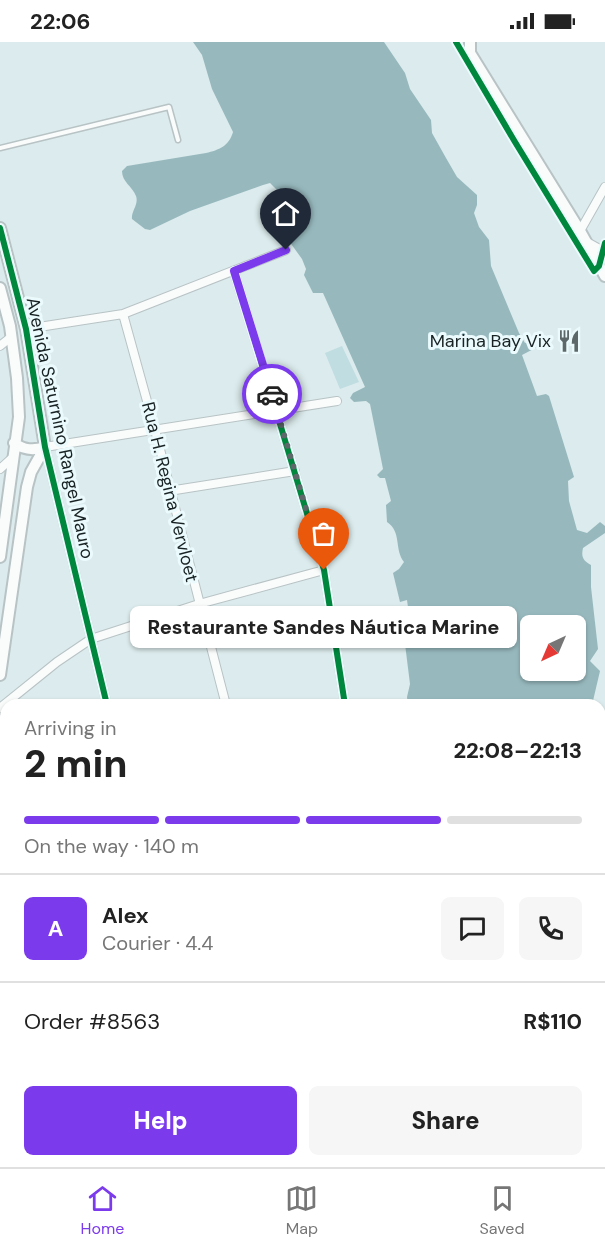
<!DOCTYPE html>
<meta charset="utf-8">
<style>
body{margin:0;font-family:"DM Sans",sans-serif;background:#f6f6f6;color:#222;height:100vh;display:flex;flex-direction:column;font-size:22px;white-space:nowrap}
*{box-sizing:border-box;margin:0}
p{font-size:20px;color:#767676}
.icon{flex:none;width:33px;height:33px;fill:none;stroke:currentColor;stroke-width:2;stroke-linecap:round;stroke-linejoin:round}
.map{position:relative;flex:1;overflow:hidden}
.side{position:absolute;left:0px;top:657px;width:606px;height:468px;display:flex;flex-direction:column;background:#fff;border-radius:18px 18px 0 0;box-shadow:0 2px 4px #0004}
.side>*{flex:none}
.needle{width:39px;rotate:224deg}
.buttons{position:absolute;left:520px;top:573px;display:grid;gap:12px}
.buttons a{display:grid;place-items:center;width:66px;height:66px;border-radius:9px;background:#fff;box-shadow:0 2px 4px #0004;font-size:30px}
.pin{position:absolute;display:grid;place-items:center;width:51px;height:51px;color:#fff;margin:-62px -26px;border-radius:50% 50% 50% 0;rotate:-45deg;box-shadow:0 0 6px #0007}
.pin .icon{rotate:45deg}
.courier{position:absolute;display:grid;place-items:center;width:60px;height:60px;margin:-30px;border:4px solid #7c3aed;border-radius:50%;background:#fff;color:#222;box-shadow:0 2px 8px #0007}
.bubble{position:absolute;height:42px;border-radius:9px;background:#fff;box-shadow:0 2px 4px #0004;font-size:20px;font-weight:800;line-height:42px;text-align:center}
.head em{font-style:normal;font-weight:800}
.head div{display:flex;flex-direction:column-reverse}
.head{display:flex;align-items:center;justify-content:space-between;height:102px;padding:0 24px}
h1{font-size:39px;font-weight:800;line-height:45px}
.bar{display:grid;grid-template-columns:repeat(4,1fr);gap:9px 6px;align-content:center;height:72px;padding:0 24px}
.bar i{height:8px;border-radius:4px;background:#e0e0e0}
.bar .active{background:#7c3aed}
.bar p{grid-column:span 4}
.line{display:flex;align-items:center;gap:15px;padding:0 24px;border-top:2px solid #e0e0e0}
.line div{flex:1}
.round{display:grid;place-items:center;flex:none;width:63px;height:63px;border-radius:9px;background:#f6f6f6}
.cta{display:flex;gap:12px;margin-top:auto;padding:12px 24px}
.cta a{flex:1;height:69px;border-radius:9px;background:#7c3aed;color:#fff;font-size:24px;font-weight:800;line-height:69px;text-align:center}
.cta a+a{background:#f6f6f6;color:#222}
.status{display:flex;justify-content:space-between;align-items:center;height:42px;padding:0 30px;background:#fff;direction:ltr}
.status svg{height:16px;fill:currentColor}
.tabs{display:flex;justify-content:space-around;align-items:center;height:84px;border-top:2px solid #e0e0e0;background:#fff;font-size:16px;color:#767676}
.tabs a{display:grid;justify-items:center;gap:3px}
.tabs .active{color:#7c3aed}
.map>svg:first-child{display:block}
.green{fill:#c0dde1}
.water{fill:#97b9be;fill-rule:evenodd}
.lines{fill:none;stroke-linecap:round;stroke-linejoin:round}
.lane-casing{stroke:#b8c3c5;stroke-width:7}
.street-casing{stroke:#b8c3c5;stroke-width:10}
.secondary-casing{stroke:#b8c3c5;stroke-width:14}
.primary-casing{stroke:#8b9fa2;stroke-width:15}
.lane{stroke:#fafcfc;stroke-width:4}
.street{stroke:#fafcfc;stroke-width:8}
.secondary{stroke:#fafcfc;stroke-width:10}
.primary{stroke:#d9e2e4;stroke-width:12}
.cycleway-casing{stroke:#ebfbfd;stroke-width:10}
.cycleway{stroke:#00873e;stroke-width:6}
.done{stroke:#5d686a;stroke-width:6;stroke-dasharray:0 10.8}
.route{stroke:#7c3aed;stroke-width:8}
.labels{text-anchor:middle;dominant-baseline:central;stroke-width:6;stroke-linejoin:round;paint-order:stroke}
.poi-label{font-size:18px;fill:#182224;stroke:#ebfbfd;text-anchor:end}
.street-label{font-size:18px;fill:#182224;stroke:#ebfbfd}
</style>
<div class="status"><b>22:06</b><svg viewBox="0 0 49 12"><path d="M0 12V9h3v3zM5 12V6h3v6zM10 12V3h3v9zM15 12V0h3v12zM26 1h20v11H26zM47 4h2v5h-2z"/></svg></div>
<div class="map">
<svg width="605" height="1125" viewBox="0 0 605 1125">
<rect width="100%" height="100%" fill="#dcebed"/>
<path class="green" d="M342 304 359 340 340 347 325 311Z
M0 689 6 692V795L0 797Z"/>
<path class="water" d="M193 0H384L405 31 410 47 431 78 432 91 446 116 457 135 477 153V163L474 171 479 185 489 198 491 224 519 291 525 301 540 297 543 302 522 313 537 354 546 352 549 354 574 435 568 439 569 459 577 488 587 491 600 480 605 484V491L583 506C581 515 583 519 591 523V545L598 607 590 619 600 629 592 663H408L407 655 410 642 404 594H412L407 558 400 560 393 531 399 527 404 520C394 507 402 490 387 480L386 463 391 459 385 436H380L377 433 383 427 370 362 366 359 354 360 350 356 353 351 365 345 323 251H313L304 233 306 227 302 217 289 199 295 193 278 149 270 141 263 143 190 169 150 188 145 187 132 177C131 169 139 163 136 154 132 144 122 140 122 129L127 124 206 111C219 108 229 104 233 90L212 47 202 13ZM531 584H576V628H531Z
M600 718 605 722V878L604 894 600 904Z"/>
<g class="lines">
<g class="lane-casing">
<path id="lane" d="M0 106 169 65 178 98"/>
</g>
<g class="street-casing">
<path id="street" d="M580 189 605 145
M585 199 605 210
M234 229 324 528 345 663
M123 272 155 388 226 663
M26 287 123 272 286 208
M0 304 11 295
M0 427 11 417
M169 449 295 429
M107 663 45 405 337 359
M0 666 57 620 91 597 199 562 324 528
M0 908 6 903
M0 1023 6 1019
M600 1068 605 1062
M394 1119 395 1125
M26 1125 33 1119
M541 1125 548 1119"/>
</g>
<g class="secondary-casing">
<path id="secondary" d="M470 0V11L580 189 605 234
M0 186 26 287 45 405
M0 246 10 284 17 336 19 375 0 515
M14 401C24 408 33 409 45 405
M0 633 27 445 31 430 45 405
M0 678 6 680
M0 805 6 803"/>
</g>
<g class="primary-casing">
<path id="primary" d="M600 1091 605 1085
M567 1125 573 1119
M604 1125 605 1124"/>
</g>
<use href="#lane" class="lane"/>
<use href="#street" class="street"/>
<use href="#secondary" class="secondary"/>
<use href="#primary" class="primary"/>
<g class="cycleway-casing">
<path id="cycleway" d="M456 0 515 100 594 229 599 224 605 201
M0 186 26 287 45 405 107 663
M234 229 324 528 345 663"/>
</g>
<use href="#cycleway" class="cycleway"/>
</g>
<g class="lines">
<path class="done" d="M272 352 324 528"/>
<path class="route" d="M272 352 234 229 286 208"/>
</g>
<defs>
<g id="restaurant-bare" transform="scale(1.8)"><path d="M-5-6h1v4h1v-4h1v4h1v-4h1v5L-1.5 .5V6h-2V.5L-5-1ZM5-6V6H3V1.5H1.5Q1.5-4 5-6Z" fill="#5d686a" stroke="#ebfbfd" stroke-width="2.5" paint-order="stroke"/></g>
</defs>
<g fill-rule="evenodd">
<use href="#restaurant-bare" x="569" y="299"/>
</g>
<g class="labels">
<g class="poi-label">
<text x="551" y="299">Marina Bay Vix</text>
</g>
<g class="street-label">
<text transform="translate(60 386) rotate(78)">Avenida Saturnino Rangel Mauro</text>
<text transform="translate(170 450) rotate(76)">Rua H. Regina Vervloet</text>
</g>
</g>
</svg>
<div class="buttons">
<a><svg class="needle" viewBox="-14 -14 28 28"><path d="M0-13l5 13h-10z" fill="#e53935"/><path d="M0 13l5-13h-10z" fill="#767676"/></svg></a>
</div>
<div class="pin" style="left:324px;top:528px;background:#ea580c"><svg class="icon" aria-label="bag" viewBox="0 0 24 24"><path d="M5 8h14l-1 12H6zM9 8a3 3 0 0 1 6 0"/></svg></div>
<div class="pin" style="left:286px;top:208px;background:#1f2937"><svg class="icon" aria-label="home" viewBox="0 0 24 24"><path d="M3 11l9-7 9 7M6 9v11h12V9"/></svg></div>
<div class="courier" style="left:272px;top:352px"><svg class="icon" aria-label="car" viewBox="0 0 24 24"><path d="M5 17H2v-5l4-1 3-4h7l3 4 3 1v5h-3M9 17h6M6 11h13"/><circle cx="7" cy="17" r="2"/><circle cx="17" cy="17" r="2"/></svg></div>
<div class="bubble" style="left:130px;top:564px;width:387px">Restaurante Sandes Náutica Marine</div>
<section class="side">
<div class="head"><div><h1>2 min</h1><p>Arriving in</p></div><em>22:08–22:13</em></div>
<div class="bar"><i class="active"></i><i class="active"></i><i class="active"></i><i></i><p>On the way · 140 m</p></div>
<div class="line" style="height:108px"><b class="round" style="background:#7c3aed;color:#fff">A</b><div><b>Alex</b><p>Courier · 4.4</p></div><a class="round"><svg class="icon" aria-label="chat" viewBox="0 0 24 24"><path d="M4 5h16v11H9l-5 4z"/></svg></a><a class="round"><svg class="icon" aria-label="phone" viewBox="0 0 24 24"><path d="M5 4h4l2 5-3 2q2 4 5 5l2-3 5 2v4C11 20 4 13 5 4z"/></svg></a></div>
<div class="line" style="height:78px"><div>Order #8563</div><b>R$110</b></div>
<div class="cta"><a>Help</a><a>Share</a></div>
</section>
</div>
<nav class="tabs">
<a class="active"><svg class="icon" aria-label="home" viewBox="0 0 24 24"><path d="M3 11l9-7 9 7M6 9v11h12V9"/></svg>Home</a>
<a><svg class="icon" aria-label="map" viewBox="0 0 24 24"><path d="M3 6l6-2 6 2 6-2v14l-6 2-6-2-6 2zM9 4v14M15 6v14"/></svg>Map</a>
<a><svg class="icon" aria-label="saved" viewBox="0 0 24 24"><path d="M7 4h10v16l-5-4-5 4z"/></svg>Saved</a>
</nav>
